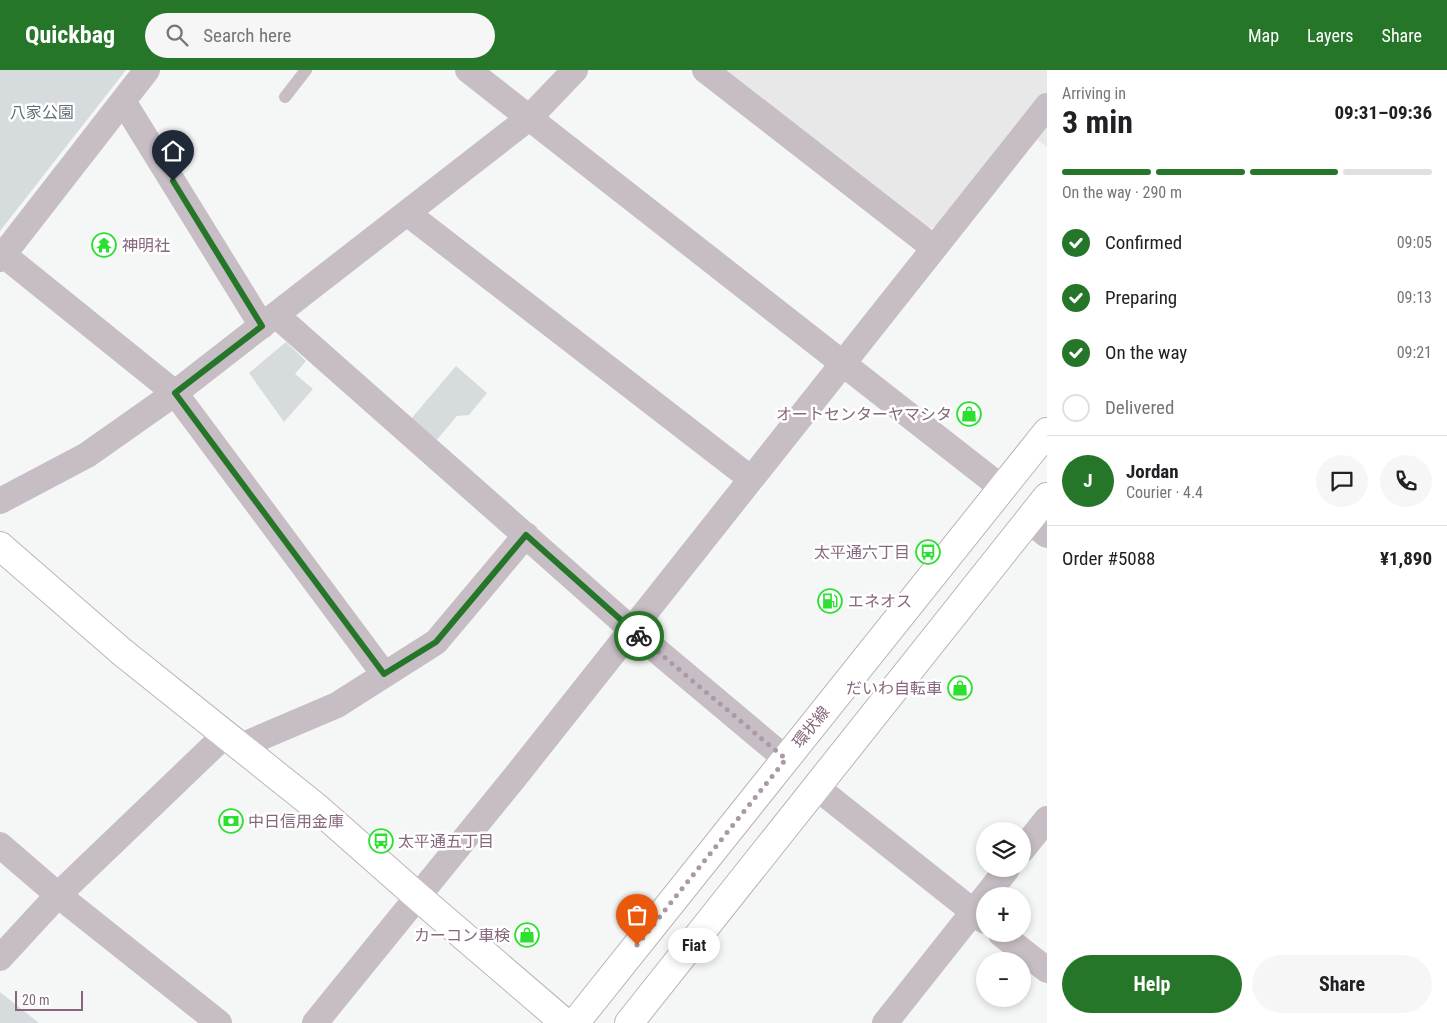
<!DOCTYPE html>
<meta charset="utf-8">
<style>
body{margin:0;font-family:"Roboto Condensed","Noto Sans JP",sans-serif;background:#f6f6f6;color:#202124;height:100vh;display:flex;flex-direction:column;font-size:19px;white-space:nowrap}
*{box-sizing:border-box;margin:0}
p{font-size:16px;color:#757577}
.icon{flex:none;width:28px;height:28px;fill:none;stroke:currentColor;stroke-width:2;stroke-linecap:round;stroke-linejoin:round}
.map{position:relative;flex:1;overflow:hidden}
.drawer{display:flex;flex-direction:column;background:#fff;width:400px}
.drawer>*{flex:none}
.tools{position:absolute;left:976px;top:752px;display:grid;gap:10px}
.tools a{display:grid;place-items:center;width:55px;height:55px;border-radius:50%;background:#fff;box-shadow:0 2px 8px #0003;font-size:25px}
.scale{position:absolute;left:15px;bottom:12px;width:68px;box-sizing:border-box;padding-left:5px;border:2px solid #85677e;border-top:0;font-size:14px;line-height:18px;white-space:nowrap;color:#85677e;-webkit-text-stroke:4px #fff;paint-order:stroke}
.pin{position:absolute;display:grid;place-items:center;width:42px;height:42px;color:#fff;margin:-51px -21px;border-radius:50% 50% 50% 0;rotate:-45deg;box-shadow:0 0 5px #0007}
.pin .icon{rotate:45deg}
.courier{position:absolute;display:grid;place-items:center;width:50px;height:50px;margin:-25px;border:4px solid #26762a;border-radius:50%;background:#fff;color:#222;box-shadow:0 1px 6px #0007}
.bubble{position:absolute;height:35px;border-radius:18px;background:#fff;box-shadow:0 2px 8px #0003;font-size:16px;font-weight:700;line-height:35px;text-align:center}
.head em{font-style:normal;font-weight:700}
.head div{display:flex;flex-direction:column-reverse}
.head{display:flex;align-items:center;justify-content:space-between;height:85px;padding:0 15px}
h1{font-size:32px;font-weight:700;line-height:38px}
.bar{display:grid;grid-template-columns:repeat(4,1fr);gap:8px 5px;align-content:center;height:60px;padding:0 15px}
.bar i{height:6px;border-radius:4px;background:#e0e0e0}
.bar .on{background:#26762a}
.bar p{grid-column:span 4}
.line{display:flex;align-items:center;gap:12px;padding:0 15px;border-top:1px solid #e0e0e0}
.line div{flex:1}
.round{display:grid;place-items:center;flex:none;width:52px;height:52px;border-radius:26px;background:#f6f6f6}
ol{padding:0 15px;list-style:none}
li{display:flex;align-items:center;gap:15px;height:55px}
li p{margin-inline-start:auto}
li .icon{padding:5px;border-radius:50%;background:#26762a;color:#fff;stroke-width:4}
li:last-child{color:#757577}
li i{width:28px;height:28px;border:2px solid #e0e0e0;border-radius:50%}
.action{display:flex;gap:10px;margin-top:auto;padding:10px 15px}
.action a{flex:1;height:58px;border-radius:30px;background:#26762a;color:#fff;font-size:20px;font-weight:700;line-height:58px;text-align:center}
.action a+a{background:#f6f6f6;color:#202124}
header{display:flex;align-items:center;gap:30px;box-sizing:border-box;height:70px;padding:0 25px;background:#26762a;color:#fff}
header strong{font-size:24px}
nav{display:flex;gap:28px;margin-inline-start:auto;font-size:18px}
.search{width:350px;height:45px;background:#f6f6f6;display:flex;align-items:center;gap:12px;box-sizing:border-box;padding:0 18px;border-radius:28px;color:#757577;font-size:19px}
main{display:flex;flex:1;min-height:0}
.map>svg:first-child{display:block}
.built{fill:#e8e8e9}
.green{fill:#d6dbde}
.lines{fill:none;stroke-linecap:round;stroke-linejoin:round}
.secondary-casing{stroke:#bdb3bb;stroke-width:30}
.primary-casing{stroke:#bbb2b9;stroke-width:30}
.lane{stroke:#c7bec5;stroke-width:12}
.street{stroke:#c7bec5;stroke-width:26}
.secondary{stroke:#fff;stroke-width:28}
.primary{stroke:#fff;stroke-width:28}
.done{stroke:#ac99a8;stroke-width:5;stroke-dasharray:0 9}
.route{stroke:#26762a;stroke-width:6}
.labels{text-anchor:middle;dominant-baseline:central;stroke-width:5;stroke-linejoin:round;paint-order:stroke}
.park-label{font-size:16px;fill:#666f7c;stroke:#fff}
.poi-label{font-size:16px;fill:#85677e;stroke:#fff;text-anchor:start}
.street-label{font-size:16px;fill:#85677e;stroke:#fff}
</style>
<header>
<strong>Quickbag</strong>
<div class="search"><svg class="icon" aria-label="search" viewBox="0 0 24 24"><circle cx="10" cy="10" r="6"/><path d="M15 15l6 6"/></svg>Search here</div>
<nav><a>Map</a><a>Layers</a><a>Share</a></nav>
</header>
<main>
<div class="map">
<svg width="1047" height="953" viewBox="0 0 1047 953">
<rect width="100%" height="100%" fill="#f5f7f7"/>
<path class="built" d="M720 0H1047V77L1016 54 935 157 924 160Z"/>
<path class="green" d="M0 0H126L0 161Z
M286 272 306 291 295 304 313 319 284 352 249 303Z
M456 296 487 323 469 345 457 346 435 372 410 350Z
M0 922 39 953H0Z"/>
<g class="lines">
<g class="secondary-casing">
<path id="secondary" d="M0 476 122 582 316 737 417 826 565 953"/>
</g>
<g class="primary-casing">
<path id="primary" d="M575 953 1047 362
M629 953 1047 427"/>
</g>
<path class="lane" d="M285 27 306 0"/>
<path class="street" d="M468 0 1002 418
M705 0 934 178
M123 31 262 256
M407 143 750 408
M0 182 175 323 384 604
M0 189 147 0
M276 245 631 559 786 689
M0 431 87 385 175 323 529 48 575 0
M1028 450 1047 465
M241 676 337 635 436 572 526 465
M816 717 985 851
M0 775 58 825 219 953
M1022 780 1047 749
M986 826 1007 799
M1001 864 1047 900
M0 888 58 825 225 665
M315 953 515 707 1047 36
M885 953 985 827"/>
<use href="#secondary" class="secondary"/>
<use href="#primary" class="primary"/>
</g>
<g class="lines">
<path class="done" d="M637 875 786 689 639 566"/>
<path class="route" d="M173 111 262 256 175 323 384 604 436 572 526 465 639 566"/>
</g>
<defs>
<g id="temple-ring" transform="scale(1.25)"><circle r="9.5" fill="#fff" stroke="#2ddf31" stroke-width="1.5"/><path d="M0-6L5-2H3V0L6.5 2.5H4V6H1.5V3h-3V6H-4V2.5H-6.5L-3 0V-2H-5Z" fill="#2ddf31"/></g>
<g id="shop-ring" transform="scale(1.25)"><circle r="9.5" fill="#fff" stroke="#2ddf31" stroke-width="1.5"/><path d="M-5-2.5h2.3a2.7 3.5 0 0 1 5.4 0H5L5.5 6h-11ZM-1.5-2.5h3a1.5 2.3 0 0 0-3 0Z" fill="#2ddf31"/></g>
<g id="bus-ring" transform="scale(1.25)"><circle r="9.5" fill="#fff" stroke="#2ddf31" stroke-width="1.5"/><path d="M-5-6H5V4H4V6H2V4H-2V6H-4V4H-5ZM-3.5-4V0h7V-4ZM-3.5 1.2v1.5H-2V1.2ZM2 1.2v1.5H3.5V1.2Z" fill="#2ddf31"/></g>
<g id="fuel-ring" transform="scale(1.25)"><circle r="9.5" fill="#fff" stroke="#2ddf31" stroke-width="1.5"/><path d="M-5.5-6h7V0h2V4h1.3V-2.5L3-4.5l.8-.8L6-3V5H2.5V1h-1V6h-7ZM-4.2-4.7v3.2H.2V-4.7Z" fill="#2ddf31"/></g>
<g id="bank-ring" transform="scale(1.25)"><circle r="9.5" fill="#fff" stroke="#2ddf31" stroke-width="1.5"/><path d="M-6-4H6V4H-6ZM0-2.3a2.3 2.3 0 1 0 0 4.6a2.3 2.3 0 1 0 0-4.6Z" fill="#2ddf31"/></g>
</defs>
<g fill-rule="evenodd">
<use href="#temple-ring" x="104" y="175"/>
<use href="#shop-ring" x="969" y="344"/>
<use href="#bus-ring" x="928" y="482"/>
<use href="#fuel-ring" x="830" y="531"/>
<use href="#shop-ring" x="960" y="618"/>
<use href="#bank-ring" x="231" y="751"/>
<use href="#bus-ring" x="381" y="771"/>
<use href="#shop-ring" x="527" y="865"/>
</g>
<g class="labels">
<g class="park-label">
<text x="42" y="42">八家公園</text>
</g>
<g class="poi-label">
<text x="122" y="175">神明社</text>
<text x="952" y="344" text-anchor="end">オートセンターヤマシタ</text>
<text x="910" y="482" text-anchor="end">太平通六丁目</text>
<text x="848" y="531">エネオス</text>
<text x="942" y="618" text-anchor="end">だいわ自転車</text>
<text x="248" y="751">中日信用金庫</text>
<text x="398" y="771">太平通五丁目</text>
<text x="510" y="865" text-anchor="end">カーコン車検</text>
</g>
<g class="street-label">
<text transform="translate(811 657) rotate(-51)">環状線</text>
</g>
</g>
</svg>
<div class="tools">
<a><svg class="icon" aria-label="layers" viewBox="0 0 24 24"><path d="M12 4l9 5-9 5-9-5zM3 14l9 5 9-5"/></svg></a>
<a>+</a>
<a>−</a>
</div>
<div class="scale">20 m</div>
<div class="pin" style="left:637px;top:875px;background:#ea580c"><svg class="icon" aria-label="bag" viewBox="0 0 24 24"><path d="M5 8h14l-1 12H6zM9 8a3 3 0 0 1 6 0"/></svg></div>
<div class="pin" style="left:173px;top:111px;background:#1f2937"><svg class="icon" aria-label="home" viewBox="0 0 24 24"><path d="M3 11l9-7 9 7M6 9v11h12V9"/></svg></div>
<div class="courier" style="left:639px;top:566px"><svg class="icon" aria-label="bike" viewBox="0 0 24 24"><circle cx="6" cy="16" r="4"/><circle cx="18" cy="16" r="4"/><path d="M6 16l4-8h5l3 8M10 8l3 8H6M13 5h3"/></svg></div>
<div class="bubble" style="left:668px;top:858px;width:52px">Fiat</div>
</div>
<section class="drawer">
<div class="head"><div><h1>3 min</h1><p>Arriving in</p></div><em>09:31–09:36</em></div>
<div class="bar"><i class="on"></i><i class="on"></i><i class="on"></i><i></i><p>On the way · 290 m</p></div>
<ol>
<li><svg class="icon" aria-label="check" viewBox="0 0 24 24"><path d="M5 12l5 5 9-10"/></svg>Confirmed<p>09:05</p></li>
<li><svg class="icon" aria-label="check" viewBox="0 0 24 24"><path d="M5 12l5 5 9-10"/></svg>Preparing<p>09:13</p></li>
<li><svg class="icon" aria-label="check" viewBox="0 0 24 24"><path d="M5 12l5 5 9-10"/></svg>On the way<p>09:21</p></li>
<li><i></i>Delivered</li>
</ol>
<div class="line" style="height:90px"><b class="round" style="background:#26762a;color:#fff">J</b><div><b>Jordan</b><p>Courier · 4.4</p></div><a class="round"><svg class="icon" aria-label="chat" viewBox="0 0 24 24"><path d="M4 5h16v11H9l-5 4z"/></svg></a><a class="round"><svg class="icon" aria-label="phone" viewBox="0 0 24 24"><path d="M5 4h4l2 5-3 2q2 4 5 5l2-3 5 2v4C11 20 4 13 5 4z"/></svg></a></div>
<div class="line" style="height:65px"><div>Order #5088</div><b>¥1,890</b></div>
<div class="action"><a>Help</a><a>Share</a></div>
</section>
</main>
